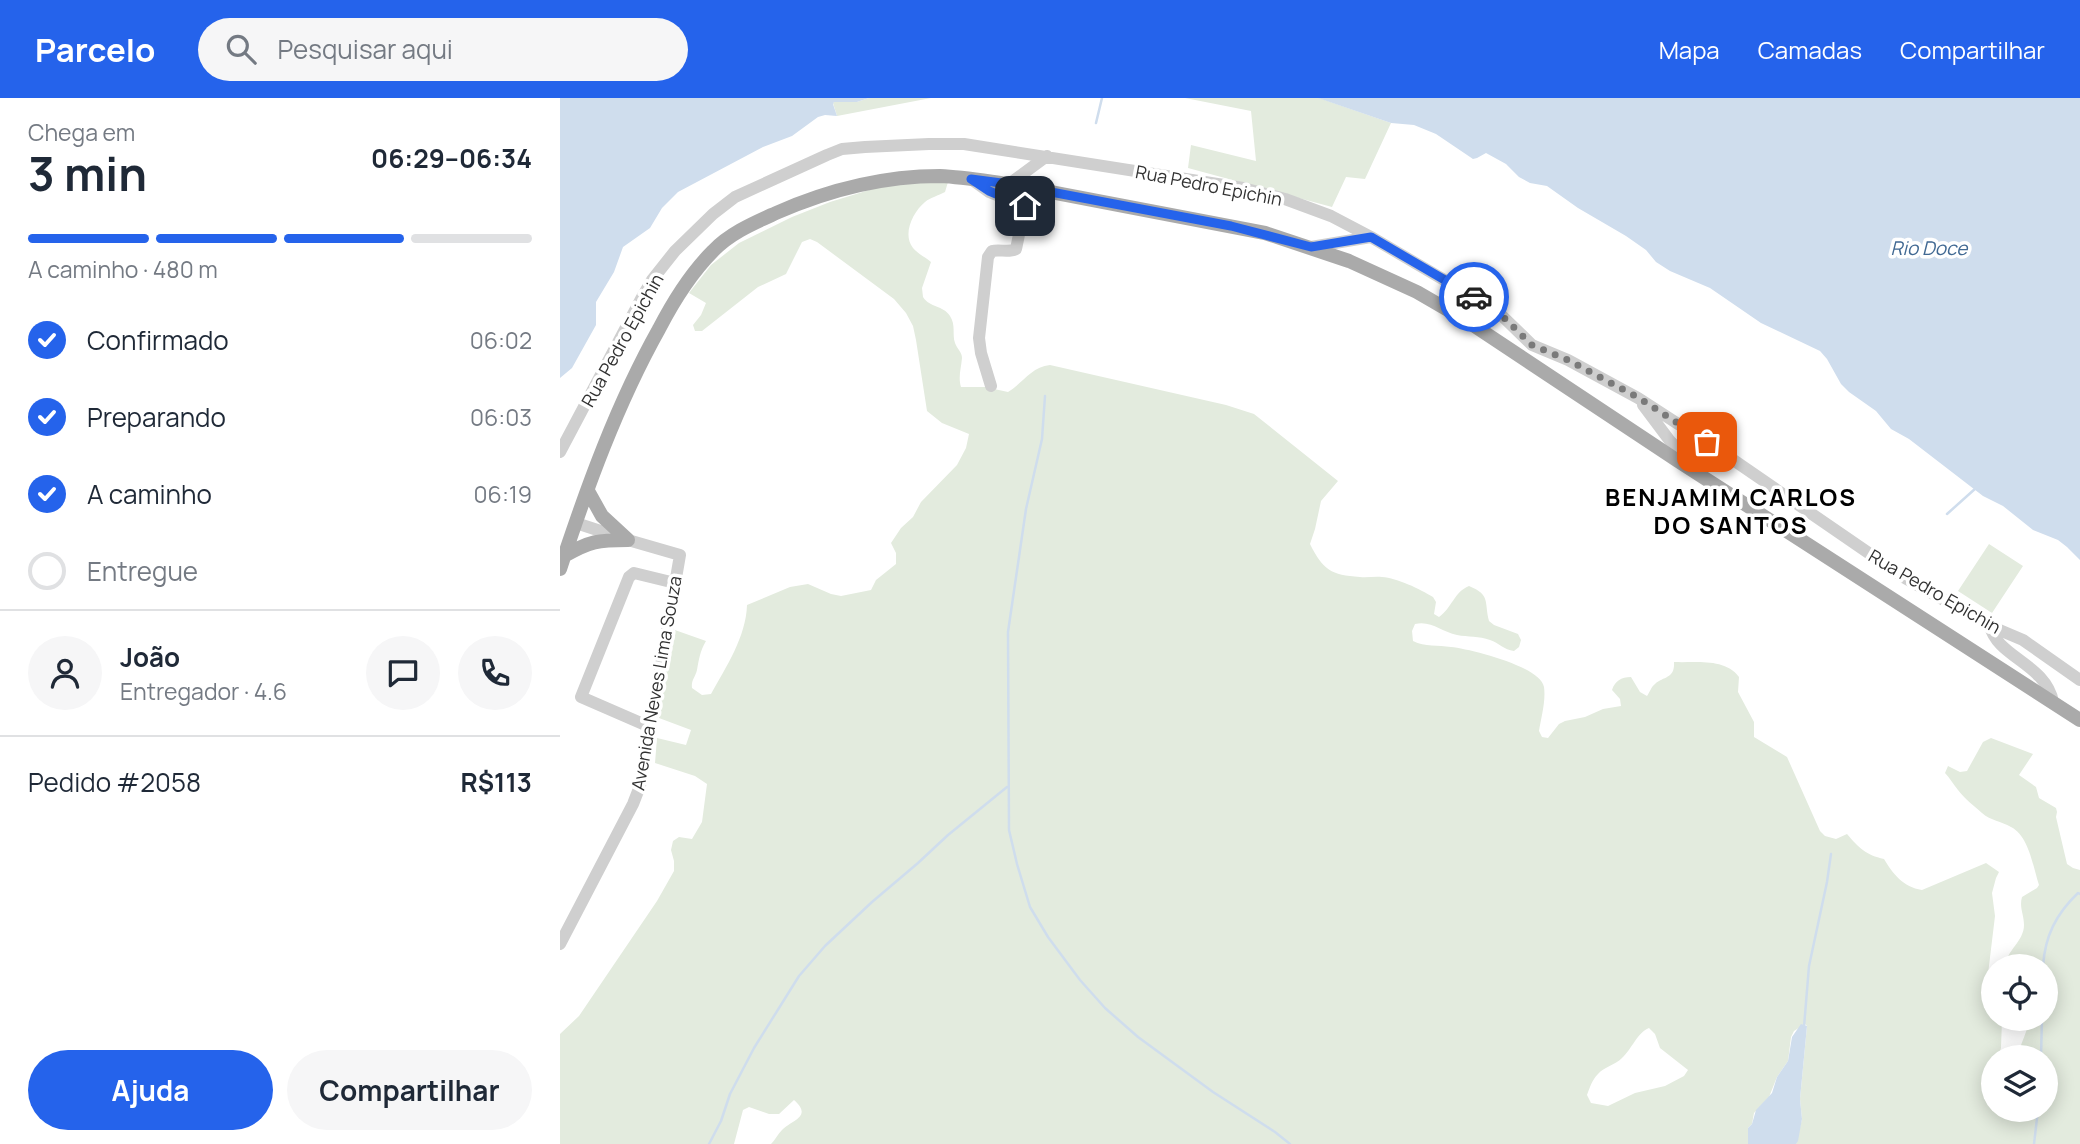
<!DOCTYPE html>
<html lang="pt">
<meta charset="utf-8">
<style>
body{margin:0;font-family:Manrope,sans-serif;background:#f6f6f7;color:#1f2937;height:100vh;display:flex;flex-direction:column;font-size:26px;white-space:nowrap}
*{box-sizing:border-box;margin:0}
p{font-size:23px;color:#747a83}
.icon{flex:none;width:38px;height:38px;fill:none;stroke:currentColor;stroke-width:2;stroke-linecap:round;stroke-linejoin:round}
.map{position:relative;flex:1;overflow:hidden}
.drawer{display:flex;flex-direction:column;background:#fff;width:560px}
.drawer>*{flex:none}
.fabs{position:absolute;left:1421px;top:856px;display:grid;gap:14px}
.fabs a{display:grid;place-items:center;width:77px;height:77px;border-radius:50%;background:#fff;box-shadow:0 4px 18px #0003;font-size:35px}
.pin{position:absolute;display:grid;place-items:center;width:60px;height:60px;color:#fff;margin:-30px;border-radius:14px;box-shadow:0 4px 10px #0006}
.courier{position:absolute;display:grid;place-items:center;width:70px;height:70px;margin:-35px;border:5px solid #2563eb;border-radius:50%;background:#fff;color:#222;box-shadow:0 2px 9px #0007}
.head em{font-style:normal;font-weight:700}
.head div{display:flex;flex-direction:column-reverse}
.head{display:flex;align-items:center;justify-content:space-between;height:119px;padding:0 28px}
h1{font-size:46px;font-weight:700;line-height:52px}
.bar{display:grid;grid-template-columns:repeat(4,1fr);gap:10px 7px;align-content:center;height:84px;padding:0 28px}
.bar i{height:9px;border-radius:5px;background:#e0e1e3}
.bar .current{background:#2563eb}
.bar p{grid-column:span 4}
.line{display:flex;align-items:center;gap:18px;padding:0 28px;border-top:2px solid #e0e1e3}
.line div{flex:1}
.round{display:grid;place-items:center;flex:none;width:74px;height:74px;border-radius:37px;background:#f6f6f7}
ol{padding:0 28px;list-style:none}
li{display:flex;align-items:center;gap:21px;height:77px}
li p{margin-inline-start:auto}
li .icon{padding:7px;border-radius:50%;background:#2563eb;color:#fff;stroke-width:4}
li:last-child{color:#747a83}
li i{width:38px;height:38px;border:4px solid #e0e1e3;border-radius:50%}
.primary-button{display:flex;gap:14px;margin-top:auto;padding:14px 28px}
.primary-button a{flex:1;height:80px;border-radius:42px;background:#2563eb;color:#fff;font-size:28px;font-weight:700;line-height:80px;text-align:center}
.primary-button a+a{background:#f6f6f7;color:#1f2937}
header{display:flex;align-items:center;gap:42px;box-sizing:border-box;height:98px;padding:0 35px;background:#2563eb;color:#fff}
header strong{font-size:33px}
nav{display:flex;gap:38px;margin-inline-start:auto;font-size:24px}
.search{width:490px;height:63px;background:#f6f6f7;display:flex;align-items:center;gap:18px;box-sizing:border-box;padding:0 24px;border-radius:38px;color:#747a83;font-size:26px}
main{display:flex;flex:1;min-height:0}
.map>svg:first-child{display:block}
.green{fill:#e3ebde;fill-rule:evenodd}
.water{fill:#cfdded}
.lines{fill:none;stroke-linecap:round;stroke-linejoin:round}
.stream{stroke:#cfdded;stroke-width:2.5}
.minor{stroke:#cfcfcf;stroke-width:12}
.major{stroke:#aaa;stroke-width:14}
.done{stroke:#7a7a7a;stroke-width:7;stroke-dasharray:0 12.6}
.route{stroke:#2563eb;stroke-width:9}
.labels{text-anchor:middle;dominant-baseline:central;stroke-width:7;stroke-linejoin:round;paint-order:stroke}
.street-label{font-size:18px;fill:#323232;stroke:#fff}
.water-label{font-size:19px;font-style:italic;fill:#416993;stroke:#fff}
.district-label{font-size:24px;font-weight:bold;letter-spacing:2px;fill:#000;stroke:#fff}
</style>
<header>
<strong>Parcelo</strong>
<div class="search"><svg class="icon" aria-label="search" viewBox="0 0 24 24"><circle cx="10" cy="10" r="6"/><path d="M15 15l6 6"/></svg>Pesquisar aqui</div>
<nav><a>Mapa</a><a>Camadas</a><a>Compartilhar</a></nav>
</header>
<main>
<section class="drawer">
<div class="head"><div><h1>3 min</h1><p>Chega em</p></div><em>06:29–06:34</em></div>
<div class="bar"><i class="current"></i><i class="current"></i><i class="current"></i><i></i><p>A caminho · 480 m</p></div>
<ol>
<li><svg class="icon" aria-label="check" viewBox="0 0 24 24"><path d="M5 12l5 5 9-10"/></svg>Confirmado<p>06:02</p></li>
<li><svg class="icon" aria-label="check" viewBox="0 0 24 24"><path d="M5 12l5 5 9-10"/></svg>Preparando<p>06:03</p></li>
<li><svg class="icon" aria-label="check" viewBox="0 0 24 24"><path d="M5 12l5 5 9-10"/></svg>A caminho<p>06:19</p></li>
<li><i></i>Entregue</li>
</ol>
<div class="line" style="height:126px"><a class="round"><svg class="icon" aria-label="person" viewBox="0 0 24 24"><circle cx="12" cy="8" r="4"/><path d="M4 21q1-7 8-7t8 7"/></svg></a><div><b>João</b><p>Entregador · 4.6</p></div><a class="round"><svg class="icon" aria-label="chat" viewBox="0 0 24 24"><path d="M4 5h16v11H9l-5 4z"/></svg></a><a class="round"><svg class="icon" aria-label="phone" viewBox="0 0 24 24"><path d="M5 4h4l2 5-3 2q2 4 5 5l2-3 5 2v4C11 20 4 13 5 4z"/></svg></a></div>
<div class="line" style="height:91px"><div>Pedido #2058</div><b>R$113</b></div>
<div class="primary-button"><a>Ajuda</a><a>Compartilhar</a></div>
</section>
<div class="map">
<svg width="1520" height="1046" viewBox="0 0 1520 1046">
<rect width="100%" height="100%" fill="#fff"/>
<path class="green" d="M309 0H371L277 18 273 5 274 4H297Z
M625 0H759L831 25 805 81 786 79 772 109 628 70 631 47 696 63 691 13Z
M388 84 385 94C378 98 371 99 365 104 353 114 342 136 353 150 358 156 365 159 371 164L362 190 363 199C370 210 383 207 390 218 396 227 392 236 395 245 397 251 402 254 402 260 401 271 398 279 401 289H425L448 294C463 285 471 269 490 267L666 307 694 316 778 383 761 403 755 431 750 446C763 472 771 477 800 479 807 480 815 478 822 479 837 480 860 491 873 499L876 504 874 516 879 519C892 510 894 494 909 488 931 497 924 504 929 523L934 527 958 536 961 542 959 549 954 553C944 552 939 545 930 542 919 538 908 539 897 537 882 534 871 522 855 526L852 533 853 543C865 549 878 547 891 549 910 551 980 568 984 589 986 603 981 620 979 633L982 639 988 640 999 626 1005 623 1025 619 1043 611 1061 608 1060 601 1052 592C1055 583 1061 579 1071 579L1080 594 1087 598C1090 594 1091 589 1095 586 1104 578 1115 581 1114 564 1136 565 1165 560 1179 579L1178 594 1194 624V639L1227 659 1260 733 1265 738 1276 741 1287 736C1299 750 1306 757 1324 761 1333 776 1343 789 1362 792L1426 765 1439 774 1436 780 1432 795 1435 818 1428 876 1433 897V920L1442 921 1441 950 1438 959H1433V1012H1486V959H1458C1460 945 1468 934 1469 921L1486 920V868H1445C1447 852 1464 843 1464 827 1464 816 1459 810 1462 799L1477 790 1479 787C1473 769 1469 738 1451 729 1441 723 1431 723 1422 715 1414 708 1404 700 1398 692 1393 686 1390 680 1385 675L1388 668 1400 674 1407 673 1423 644 1431 640 1473 656 1459 677 1476 689 1479 700 1496 710 1497 714 1496 719 1507 766 1513 770 1520 772V1046H1236L1242 1021 1240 1001 1247 928 1245 926 1234 933 1231 939 1228 963 1217 979 1209 999 1194 1015 1192 1026 1188 1030V1046H211C215 1042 218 1036 222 1032 232 1022 253 1019 234 1002L219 1016H209L189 1009 183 1012 174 1046H0V936L19 918 97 803 114 773V763L111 752 113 743 119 739 132 741 142 724 147 686 135 678 95 665 97 640 126 647 131 632 99 620 105 558 112 531 146 543C140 553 139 561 137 572 135 580 131 582 132 590L142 597 151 596C166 569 186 539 187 507L230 489 248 486 271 496 281 498 311 492 316 482 336 466V455L331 445 341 430 353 419 361 404 397 367 406 350 409 336 382 325 367 313 356 242 353 228 346 215 334 201 257 144 250 141 242 144 226 176 198 189 142 233H135L133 227 141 217 146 205 129 195 151 167 179 145 232 119 270 104 319 89 347 85ZM1089 930 1095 936 1100 950 1128 972 1124 978 1105 988 1075 995 1048 1008 1031 1005 1027 997C1030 989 1032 982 1038 976 1044 969 1055 967 1062 960 1072 951 1077 935 1089 930Z
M1429 446 1463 468 1432 515 1398 493Z"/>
<path class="water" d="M0 0H309L297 4H274L273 6 277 18 265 17 258 19 232 38 203 49 118 94 102 110 90 130 63 149 54 174 36 204V227L12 270 0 280Z
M758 0H1520V462L1507 449 1498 442 1473 432 1443 408 1423 398 1349 341 1331 331 1316 313 1289 294 1281 286 1267 261 1260 253 1201 225 1150 190 1110 173 1096 164 1086 152 1066 138 1018 110 987 88 970 85 959 79 946 66 926 55 917 60 913 61 876 36 854 27 831 25Z
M1241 926 1247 928 1240 1001 1242 1021 1238 1043 1236 1046H1188V1030L1192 1026 1196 1012 1212 995 1217 979 1228 963 1232 939Z"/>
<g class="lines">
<path class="stream" d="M536 25 542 0
M485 298 482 341 466 411 448 534 449 732 457 766 470 809 488 839 520 882 545 910 578 939 653 994 715 1034 730 1046
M1387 416 1416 390
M1483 868C1485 838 1496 816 1518 795L1520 796
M1244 929 1249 868 1267 784 1271 756
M1481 959 1482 920
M149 1046 161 1023 170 996 194 950 239 878 265 848 312 804 358 765 388 737 447 689
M1474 1046 1478 1012"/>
<path class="minor" d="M411 81 429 94 465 108 456 151C449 155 440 151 432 153L428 159 419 240 421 255 431 288
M449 86 487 58
M751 149 811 139
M1083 307 1110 343 1122 355 1118 363
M0 354 81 201 92 182 115 153 153 116 175 99 267 57 282 51 305 49 369 46H404L683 90 725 101 771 118 811 139 937 213 972 247 1008 262 1078 300 1169 359 1345 480 1430 528 1463 542 1520 582
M1122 355 1139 360 1169 359
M1430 528C1437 559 1486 566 1493 604
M90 629 21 599 69 479 74 475 115 485
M0 846 73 706 80 688 120 457 68 442 16 425"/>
<path class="major" d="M28 393 42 418 68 442
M4 458C30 443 38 442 68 442
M0 471C27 389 57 306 99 231 114 202 130 176 153 153 170 135 194 125 216 115 268 92 323 78 380 78 403 79 426 83 449 86L705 135 789 163 857 194 907 223 1118 363 1520 622"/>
</g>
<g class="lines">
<path class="done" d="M914 199 937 213 972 247 1008 262 1079 300 1147 344"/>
<path class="route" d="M465 108 429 93 411 81 449 86 671 128 751 149 811 139 914 199"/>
</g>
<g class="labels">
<g class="street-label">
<text transform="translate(649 87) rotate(11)">Rua Pedro Epichin</text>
<text transform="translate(62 242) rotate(-61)">Rua Pedro Epichin</text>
<text transform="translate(1375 493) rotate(30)">Rua Pedro Epichin</text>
<text transform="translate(96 585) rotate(-80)">Avenida Neves Lima Souza</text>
</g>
<g class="water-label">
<text x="1369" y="150">Rio Doce</text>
</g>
<g class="district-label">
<text x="1171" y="398">BENJAMIM CARLOS<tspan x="1171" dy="28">DO SANTOS</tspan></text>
</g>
</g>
</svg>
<div class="fabs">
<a><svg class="icon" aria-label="locate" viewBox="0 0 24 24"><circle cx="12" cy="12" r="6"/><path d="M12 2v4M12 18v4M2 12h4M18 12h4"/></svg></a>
<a><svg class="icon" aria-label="layers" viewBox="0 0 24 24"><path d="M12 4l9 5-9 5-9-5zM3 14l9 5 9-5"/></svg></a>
</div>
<div class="pin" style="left:1147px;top:344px;background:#ea580c"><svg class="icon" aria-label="bag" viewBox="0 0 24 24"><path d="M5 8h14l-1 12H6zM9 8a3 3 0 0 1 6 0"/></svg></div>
<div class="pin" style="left:465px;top:108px;background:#1f2937"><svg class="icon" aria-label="home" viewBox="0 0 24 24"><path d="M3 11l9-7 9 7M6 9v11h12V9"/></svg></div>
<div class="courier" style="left:914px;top:199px"><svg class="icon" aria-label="car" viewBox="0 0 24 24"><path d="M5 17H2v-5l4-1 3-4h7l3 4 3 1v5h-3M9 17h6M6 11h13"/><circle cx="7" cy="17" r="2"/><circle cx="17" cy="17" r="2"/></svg></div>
</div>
</main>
